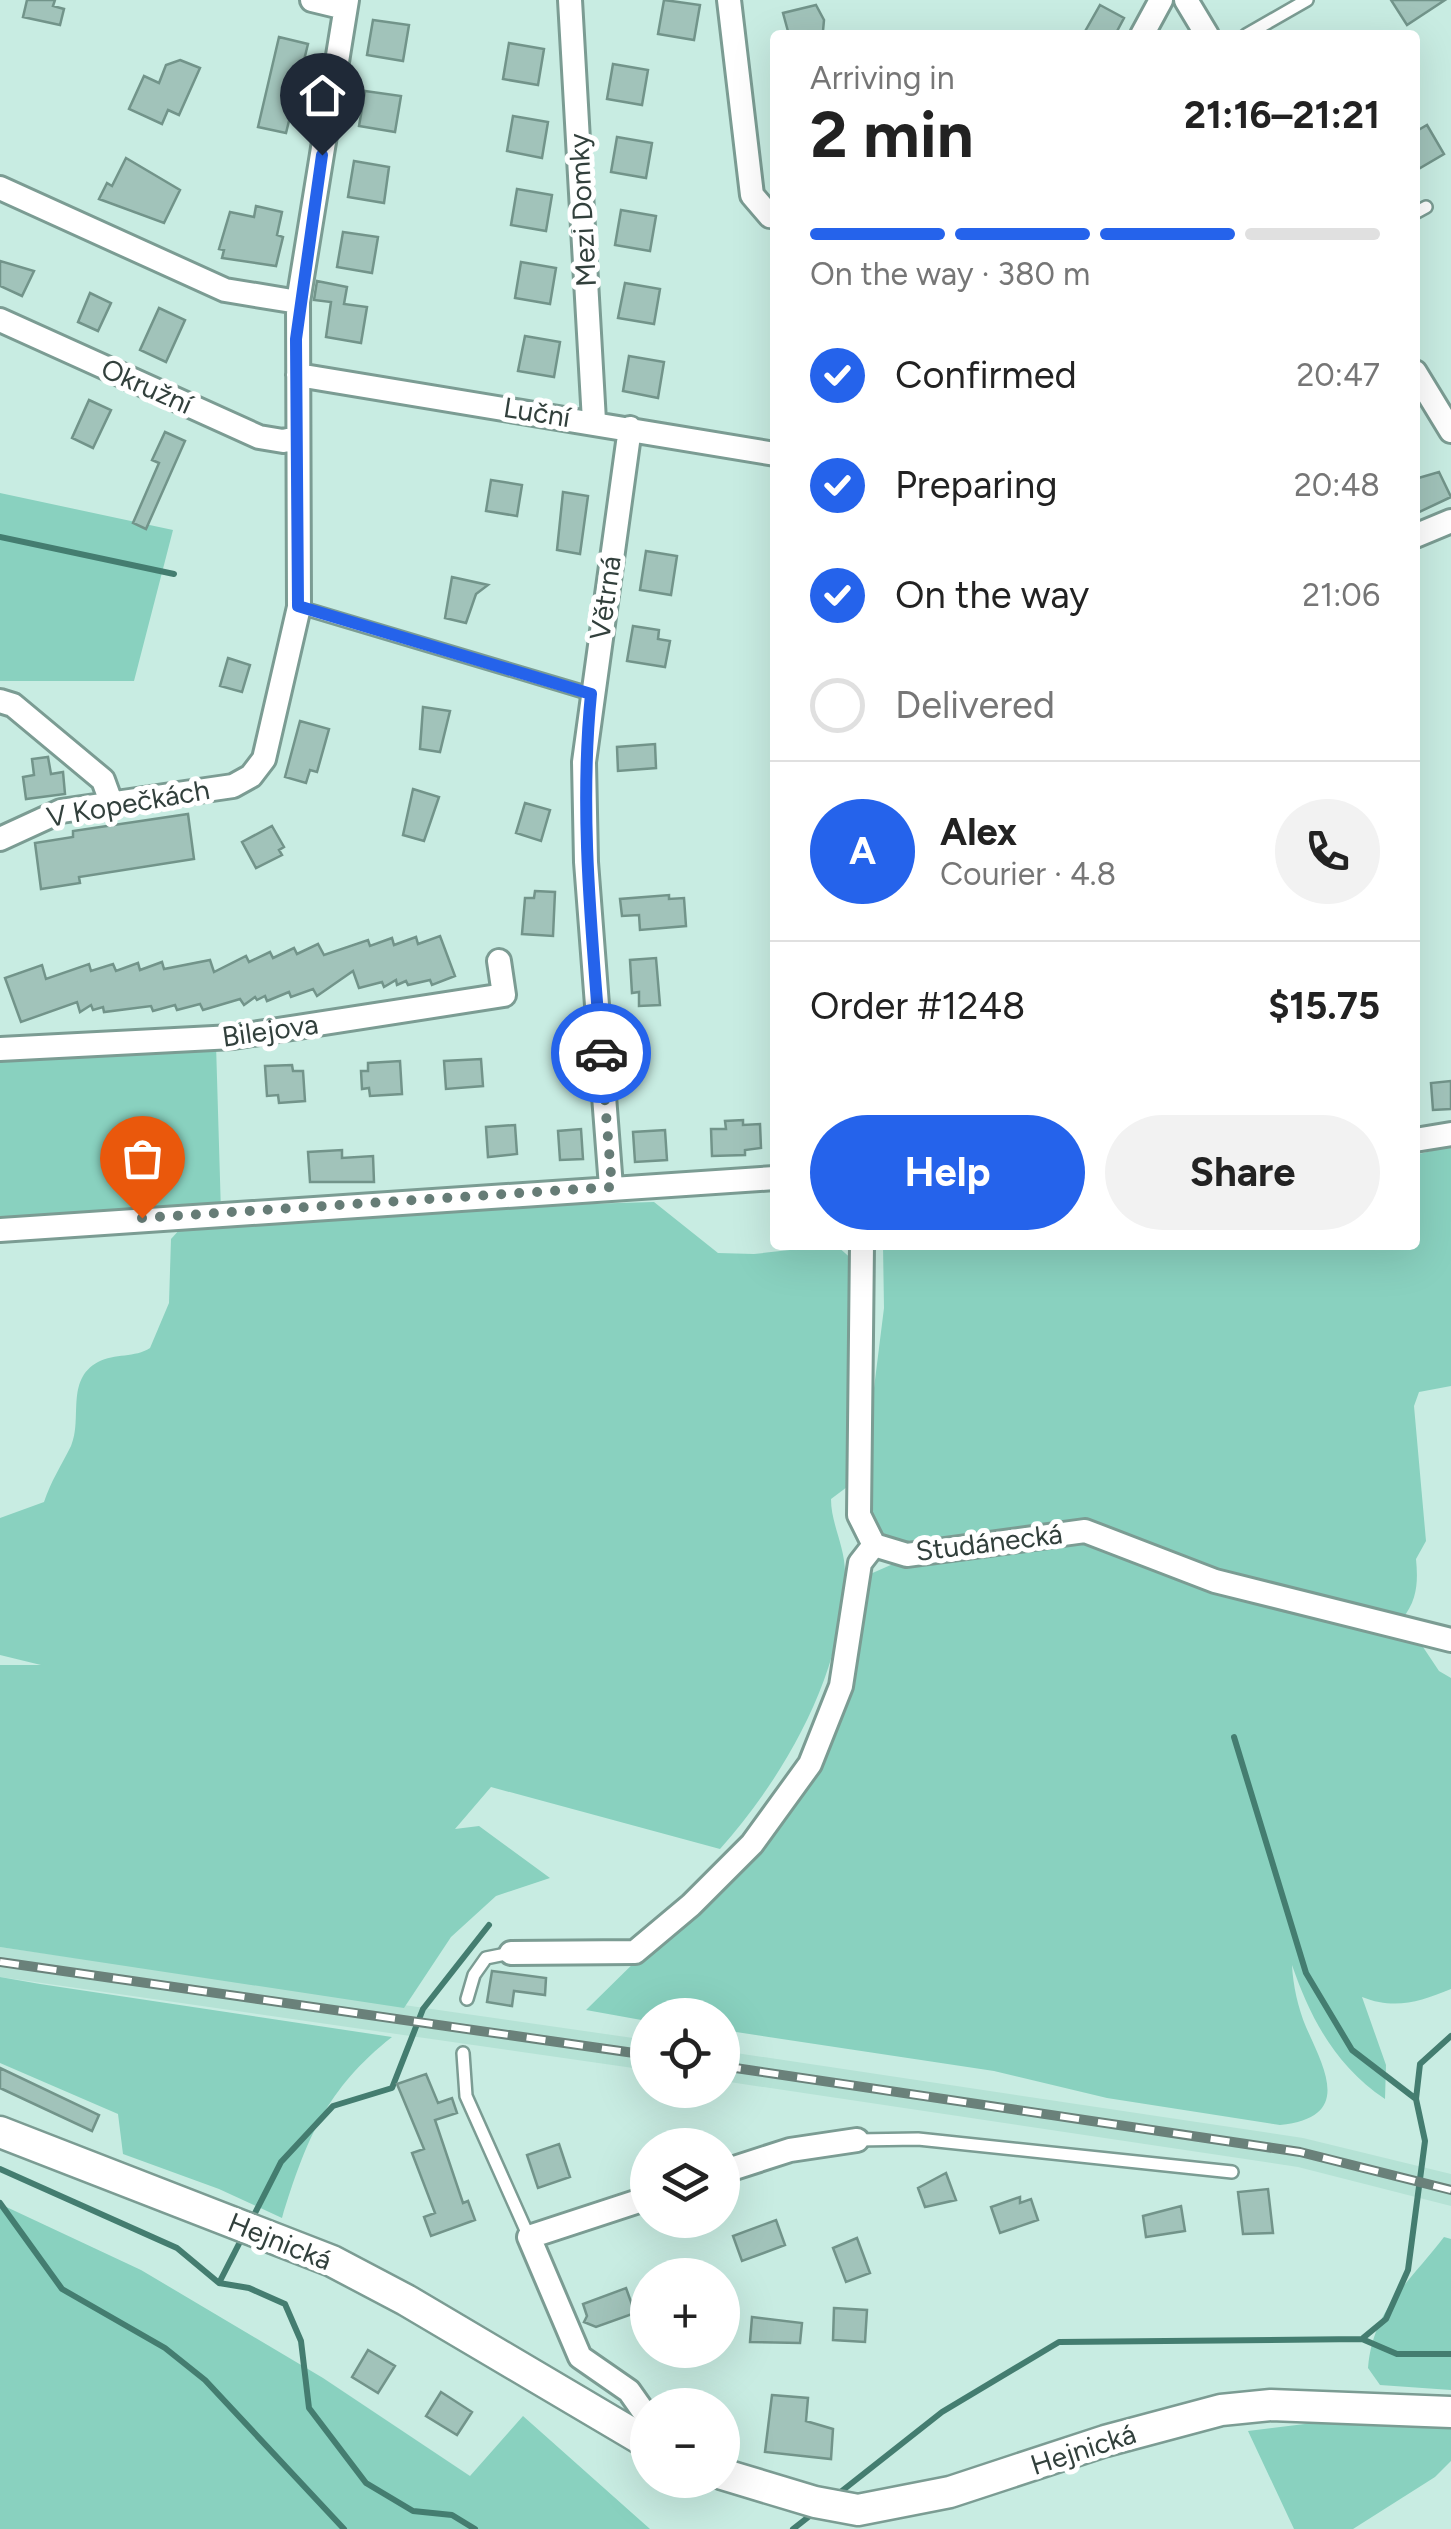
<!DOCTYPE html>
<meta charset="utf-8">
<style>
body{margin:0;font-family:Figtree,sans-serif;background:#f2f2f2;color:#222;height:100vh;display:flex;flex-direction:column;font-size:38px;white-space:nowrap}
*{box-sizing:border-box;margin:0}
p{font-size:32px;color:#767676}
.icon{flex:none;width:55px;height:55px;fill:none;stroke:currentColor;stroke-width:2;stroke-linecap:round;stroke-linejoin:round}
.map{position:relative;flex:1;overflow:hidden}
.panel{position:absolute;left:770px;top:30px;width:650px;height:1220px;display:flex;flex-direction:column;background:#fff;border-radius:10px;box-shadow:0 10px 40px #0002}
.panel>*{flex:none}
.fabs{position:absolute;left:630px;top:1998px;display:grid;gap:20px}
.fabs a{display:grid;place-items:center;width:110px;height:110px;border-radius:50%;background:#fff;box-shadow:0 10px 40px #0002;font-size:50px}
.pin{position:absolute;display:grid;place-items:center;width:85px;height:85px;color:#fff;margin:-102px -42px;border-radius:50% 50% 50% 0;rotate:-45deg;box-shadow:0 0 10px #0007}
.pin .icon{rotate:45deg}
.courier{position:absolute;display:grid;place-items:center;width:100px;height:100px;margin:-50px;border:8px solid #2563eb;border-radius:50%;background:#fff;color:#222;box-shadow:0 2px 12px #0007}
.head em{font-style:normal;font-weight:700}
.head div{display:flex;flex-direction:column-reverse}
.head{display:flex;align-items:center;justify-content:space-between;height:170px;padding:0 40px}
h1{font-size:65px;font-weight:700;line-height:75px}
.bar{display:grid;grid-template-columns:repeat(4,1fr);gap:15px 10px;align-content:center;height:120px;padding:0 40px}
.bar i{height:12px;border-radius:8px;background:#e0e0e0}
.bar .selected{background:#2563eb}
.bar p{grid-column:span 4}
.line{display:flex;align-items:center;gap:25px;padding:0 40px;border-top:2px solid #e0e0e0}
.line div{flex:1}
.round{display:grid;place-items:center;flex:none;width:105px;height:105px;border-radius:52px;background:#f2f2f2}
ol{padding:0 40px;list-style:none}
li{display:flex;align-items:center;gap:30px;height:110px}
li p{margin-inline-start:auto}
li .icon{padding:10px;border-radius:50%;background:#2563eb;color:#fff;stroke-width:4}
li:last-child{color:#767676}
li i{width:55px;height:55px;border:5px solid #e0e0e0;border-radius:50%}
.button{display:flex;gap:20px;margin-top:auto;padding:20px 40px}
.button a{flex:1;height:115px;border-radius:60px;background:#2563eb;color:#fff;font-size:40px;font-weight:700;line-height:115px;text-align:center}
.button a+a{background:#f2f2f2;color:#222}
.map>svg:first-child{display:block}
.built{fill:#b5e2d5}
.green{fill:#89d1bf}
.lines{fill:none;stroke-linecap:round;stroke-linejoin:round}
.stream{stroke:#447d70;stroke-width:6}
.building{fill:#a1c3ba;stroke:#72948a;stroke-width:2.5}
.service-casing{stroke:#7b9c93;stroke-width:16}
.minor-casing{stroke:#7b9c93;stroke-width:28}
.secondary-casing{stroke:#7b9c93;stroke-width:35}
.service{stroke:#fff;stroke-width:11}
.minor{stroke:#fff;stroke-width:22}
.secondary{stroke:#fff;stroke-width:30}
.rail-casing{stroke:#6a817a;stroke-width:10}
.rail{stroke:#fff;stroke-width:6;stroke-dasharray:19;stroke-linecap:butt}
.done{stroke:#667c76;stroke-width:10;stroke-dasharray:0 18}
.route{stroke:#2563eb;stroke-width:12}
.labels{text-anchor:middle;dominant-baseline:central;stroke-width:10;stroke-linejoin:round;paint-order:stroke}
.street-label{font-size:28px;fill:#32403c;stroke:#fff}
</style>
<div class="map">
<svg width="1451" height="2529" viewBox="0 0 1451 2529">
<rect width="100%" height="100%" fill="#c8ece2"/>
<path class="built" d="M0 1947 647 2040V2070L0 1977Z
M723 2051 1303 2138 1451 2174V2206L1298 2167 723 2081Z"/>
<path class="green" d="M0 493 173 530 134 681H0Z
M216 1044 221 1213 0 1230V1060Z
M1451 1146V1386L1419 1392 1414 1406 1426 1541 1416 1559C1418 1580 1418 1600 1402 1619L1182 1562 1098 1529 906 1546 892 1542 870 1522 871 1412 884 1308 883 1245H1415V1155Z
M654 1202 718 1253 754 1254 836 1245 855 1262 847 1487 831 1499C831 1524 845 1546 845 1573 844 1674 784 1777 720 1849L491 1787 455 1829 479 1826 550 1878 496 1896 451 1937 404 2008 0 1947V1665H41L0 1655V1518L44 1502C51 1481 61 1466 71 1446 83 1419 65 1380 98 1362 115 1353 135 1358 150 1348L169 1303 171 1239 181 1228 193 1227C347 1220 500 1205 654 1202Z
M1050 1544H1093L1167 1576 1421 1644 1439 1671 1451 1678V1989C1419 2002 1395 2010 1362 1997L1386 2065 1385 2099C1336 2066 1311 2020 1292 1965 1293 1985 1298 2008 1306 2027 1326 2072 1352 2117 1280 2125L1107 2098 994 2071 723 2030 722 2015H648L647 2021 586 2010 648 1949 818 1757 868 1575 893 1564 979 1557Z
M0 1977 40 1984 392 2037C326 2089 306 2140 282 2218L219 2189 123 2154 118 2114 0 2063Z
M0 2204 141 2270 323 2378 470 2476 523 2416 650 2529H0Z
M1444 2237 1451 2239V2390L1380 2385 1368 2368C1373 2309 1409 2283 1444 2237Z
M1321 2422 1451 2425V2461L1435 2477 1353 2529H1294L1248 2431Z"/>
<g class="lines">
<path class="stream" d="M0 537 174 574
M1234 1737 1306 1973 1352 2050 1416 2099
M0 2169 177 2248 219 2283 249 2288 285 2304 301 2341 309 2408 366 2483 413 2511 452 2515 475 2529
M0 2203 62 2289 165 2348 205 2380 344 2529
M252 2219 281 2162 333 2106 392 2088 423 2009 489 1925
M219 2283 244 2234
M1363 2338 1386 2319 1408 2270 1425 2141 1416 2099 1420 2064 1451 2036
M838 2494 942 2412 1059 2342 1362 2339 1397 2354H1451
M793 2529 816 2511"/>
</g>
<path class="building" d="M27 0H55L53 6 64 9 60 25 23 17Z
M664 0 700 5 694 40 658 34Z
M1391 0H1445L1407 25Z
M816 5 824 20 823 31 789 35 783 13Z
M1100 5 1124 18 1115 35H1083Z
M373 20 409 25 403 61 367 55Z
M279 37 308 44 286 133 258 127Z
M509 43 544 49 538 85 503 79Z
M180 60 200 68 179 115 168 110 162 124 129 109 144 76 159 83 166 65Z
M613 64 648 70 642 105 607 99Z
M365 91 401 96 395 132 359 126Z
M513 116 548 122 542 158 507 151Z
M1427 125 1444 154 1415 171V132Z
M617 137 652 143 646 178 611 172Z
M126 158 180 190 164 223 99 199 107 183 112 186Z
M354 161 389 167 384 203 348 197Z
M517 189 552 195 546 231 511 225Z
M256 206 282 212 277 235 283 237 276 266 222 258 224 250 219 249 230 212 254 217Z
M621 210 656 216 650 251 615 245Z
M343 232 378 237 372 273 337 267Z
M0 261 34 271 22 296 0 286Z
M521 262 556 268 550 304 515 298Z
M317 281 347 287 344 304 367 307 361 343 326 337 331 302 314 300Z
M625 283 660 289 654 324 618 318Z
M90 293 111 303 98 331 78 322Z
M159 308 185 320 166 362 140 350Z
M525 336 560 342 554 377 518 371Z
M629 356 664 362 658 398 623 391Z
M89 400 111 410 93 448 72 438Z
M165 432 185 441 146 529 133 523 159 463 152 460Z
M1439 472 1451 497 1415 514V479Z
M491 480 522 485 517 516 486 511Z
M563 492 588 496 580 554 557 550Z
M646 551 677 556 671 595 640 590Z
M452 577 488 585 476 594 466 623 445 618Z
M633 626 659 630 658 639 670 641 665 667 627 661Z
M228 658 250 665 242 692 220 686Z
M423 707 450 711 440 752 420 749Z
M300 721 329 729 317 772 310 770 306 783 285 777Z
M655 744 656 768 618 771 617 747Z
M48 757 51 774 63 772 65 794 26 799 23 777 34 775 32 759Z
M413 789 439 797 424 841 403 835Z
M525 803 550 810 541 841 516 833Z
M188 814 194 859 79 877 80 883 41 889 35 843 73 837V831Z
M272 826 284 847 279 850 282 855 256 868 242 842Z
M535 891 555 892 553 936 522 934 525 898H534Z
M669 895V899L684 898 686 926 640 930 639 915 622 916 620 899Z
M440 936 455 976 432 985 430 980 408 985 406 981 397 985 396 980 384 987 382 982 359 988 353 971 317 996 313 989 291 997 289 992 267 1001 265 996 257 1000 255 997 244 1005 240 999 203 1010 200 1004 177 1010 175 1005 153 1011 151 1006 104 1012 103 1007 93 1010 91 1005 80 1012 77 1002 21 1022 5 978 42 965 46 979 89 964 91 971 113 964 116 971 138 963 140 970 162 962 164 969 210 960 214 972 246 956 249 962 270 952 273 958 294 948 297 954 318 944 324 955 368 940 370 946 392 938 394 945 416 937 418 944Z
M656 958 660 1005 639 1006V992L632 993 630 960Z
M481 1059 483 1086 446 1089 444 1061Z
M400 1061 402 1094 370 1096 369 1088 362 1089 361 1071H368V1063Z
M292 1065 293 1071H303L305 1101 279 1103 278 1095 267 1096 265 1066Z
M1451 1081V1109L1433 1110 1431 1083Z
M743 1120V1125L760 1124 761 1148 745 1150V1155L712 1156 711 1129H726L725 1121Z
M515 1125 517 1154 488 1157 486 1127Z
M581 1129 583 1159 560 1160 558 1131Z
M665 1130 667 1160 635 1162 633 1132Z
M342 1150V1158L373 1156 374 1182H310L308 1152Z
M492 1971 546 1978 545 1995 514 1991 512 2006 487 2002Z
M0 2068 99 2115 92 2131 0 2088Z
M426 2074 438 2103 452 2098 457 2113 435 2120 463 2203 468 2201 475 2220 431 2236 424 2217 435 2213 412 2153 424 2149 397 2084Z
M559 2144 570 2177 538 2188 527 2155Z
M946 2173 956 2200 925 2207 918 2188Z
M1268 2189 1273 2233 1243 2234 1238 2192Z
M1020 2197V2203L1031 2199 1038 2220 1000 2233 991 2207Z
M1181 2206 1185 2231 1146 2237 1143 2216Z
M776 2220 785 2245 742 2261 733 2236Z
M857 2238 870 2273 846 2282 833 2248Z
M626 2288 635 2313 596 2327 584 2322 587 2316 583 2304Z
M834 2308 867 2310 865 2342 833 2340Z
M752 2317 802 2323 800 2343 750 2342Z
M368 2350 395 2366 378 2393 352 2377Z
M441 2392 472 2412 457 2435 426 2416Z
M772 2395 808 2398 806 2421 833 2429 831 2459 765 2452Z"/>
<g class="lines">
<g class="service-casing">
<path id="service" d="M1246 35 1307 0
M1415 213 1426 207
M299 607 591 694
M467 1999 474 1975 486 1958 511 1953
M463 2053 466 2096 529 2237
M857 2140 918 2139 1232 2172"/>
</g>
<g class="minor-casing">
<path id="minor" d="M312 0 345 8
M570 0 594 421
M729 0 752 195 770 216 775 214
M1186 0 1207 35
M1142 35 1161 0
M0 188 225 290 298 302
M0 320 259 437 283 441 297 438
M1415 372 1451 431
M298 375 775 454
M1415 536 1451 521
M0 701 13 705 103 780 111 802
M0 839 61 811 233 786 251 776 264 759 299 607 298 302 347 0
M0 1049 233 1037 504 995 499 961
M1415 1140 1451 1134
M611 1187 586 862 584 762 630 428
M0 1230 775 1178
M862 1245 859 1515 874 1545 907 1555 1085 1531 1215 1581 1451 1640
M511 1953 635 1952 691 1905 752 1844 810 1764 841 1686 860 1563 874 1545
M722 2172 790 2150 857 2140
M648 2198 529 2237 580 2357 629 2391 648 2418"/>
</g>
<g class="secondary-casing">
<path id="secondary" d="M0 2132 332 2261 406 2300 648 2443
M722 2474 815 2502 858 2510 950 2492 1105 2441 1221 2410 1271 2405 1451 2412"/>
</g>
<use href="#service" class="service"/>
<use href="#minor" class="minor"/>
<use href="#secondary" class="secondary"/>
<g class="rail-casing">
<path id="rail" d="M0 1962 648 2055
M722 2066 1300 2152 1451 2190"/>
</g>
<use href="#rail" class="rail"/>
</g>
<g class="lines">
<path class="done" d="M142 1218 612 1187 601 1053"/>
<path class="route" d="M322 155 296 339 298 606 591 694C579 814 592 933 601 1053"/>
</g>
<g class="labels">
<g class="street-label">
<text transform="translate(582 210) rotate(-93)">Mezi Domky</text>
<text transform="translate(147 386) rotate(24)">Okružní</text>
<text transform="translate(537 412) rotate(9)">Luční</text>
<text transform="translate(605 598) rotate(-82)">Větrná</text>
<text transform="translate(128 803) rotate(-10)">V Kopečkách</text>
<text transform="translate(270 1030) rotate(-8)">Bilejova</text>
<text transform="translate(989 1542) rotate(-7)">Studánecká</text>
<text transform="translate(280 2241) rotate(22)">Hejnická</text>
<text transform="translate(1083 2449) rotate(-18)">Hejnická</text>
</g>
</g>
</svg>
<div class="fabs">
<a><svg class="icon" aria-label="locate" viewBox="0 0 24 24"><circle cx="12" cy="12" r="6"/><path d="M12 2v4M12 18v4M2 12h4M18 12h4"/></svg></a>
<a><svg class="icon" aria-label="layers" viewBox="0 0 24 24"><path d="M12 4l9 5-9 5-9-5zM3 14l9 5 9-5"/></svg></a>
<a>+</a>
<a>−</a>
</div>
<div class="pin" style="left:142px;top:1218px;background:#ea580c"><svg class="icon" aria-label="bag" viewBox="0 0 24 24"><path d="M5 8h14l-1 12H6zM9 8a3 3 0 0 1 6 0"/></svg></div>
<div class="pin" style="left:322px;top:155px;background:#1f2937"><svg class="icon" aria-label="home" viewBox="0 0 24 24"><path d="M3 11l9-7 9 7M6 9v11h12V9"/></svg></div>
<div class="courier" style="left:601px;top:1053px"><svg class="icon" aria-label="car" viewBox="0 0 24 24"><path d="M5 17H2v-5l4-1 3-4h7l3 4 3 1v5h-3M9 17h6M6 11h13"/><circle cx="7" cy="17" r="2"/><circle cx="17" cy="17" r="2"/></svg></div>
<section class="panel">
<div class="head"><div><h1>2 min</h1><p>Arriving in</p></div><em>21:16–21:21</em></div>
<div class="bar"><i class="selected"></i><i class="selected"></i><i class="selected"></i><i></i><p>On the way · 380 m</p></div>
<ol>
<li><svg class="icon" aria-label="check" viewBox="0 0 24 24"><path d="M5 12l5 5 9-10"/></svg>Confirmed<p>20:47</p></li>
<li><svg class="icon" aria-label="check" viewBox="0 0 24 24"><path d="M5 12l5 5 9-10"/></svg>Preparing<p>20:48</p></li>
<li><svg class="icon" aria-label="check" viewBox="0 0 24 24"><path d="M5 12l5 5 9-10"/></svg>On the way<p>21:06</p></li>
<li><i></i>Delivered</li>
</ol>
<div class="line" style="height:180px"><b class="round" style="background:#2563eb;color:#fff">A</b><div><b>Alex</b><p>Courier · 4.8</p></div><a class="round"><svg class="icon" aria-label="phone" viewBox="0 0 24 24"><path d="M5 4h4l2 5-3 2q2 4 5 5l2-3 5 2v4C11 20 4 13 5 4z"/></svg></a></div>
<div class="line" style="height:130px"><div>Order #1248</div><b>$15.75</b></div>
<div class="button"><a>Help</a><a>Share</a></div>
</section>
</div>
